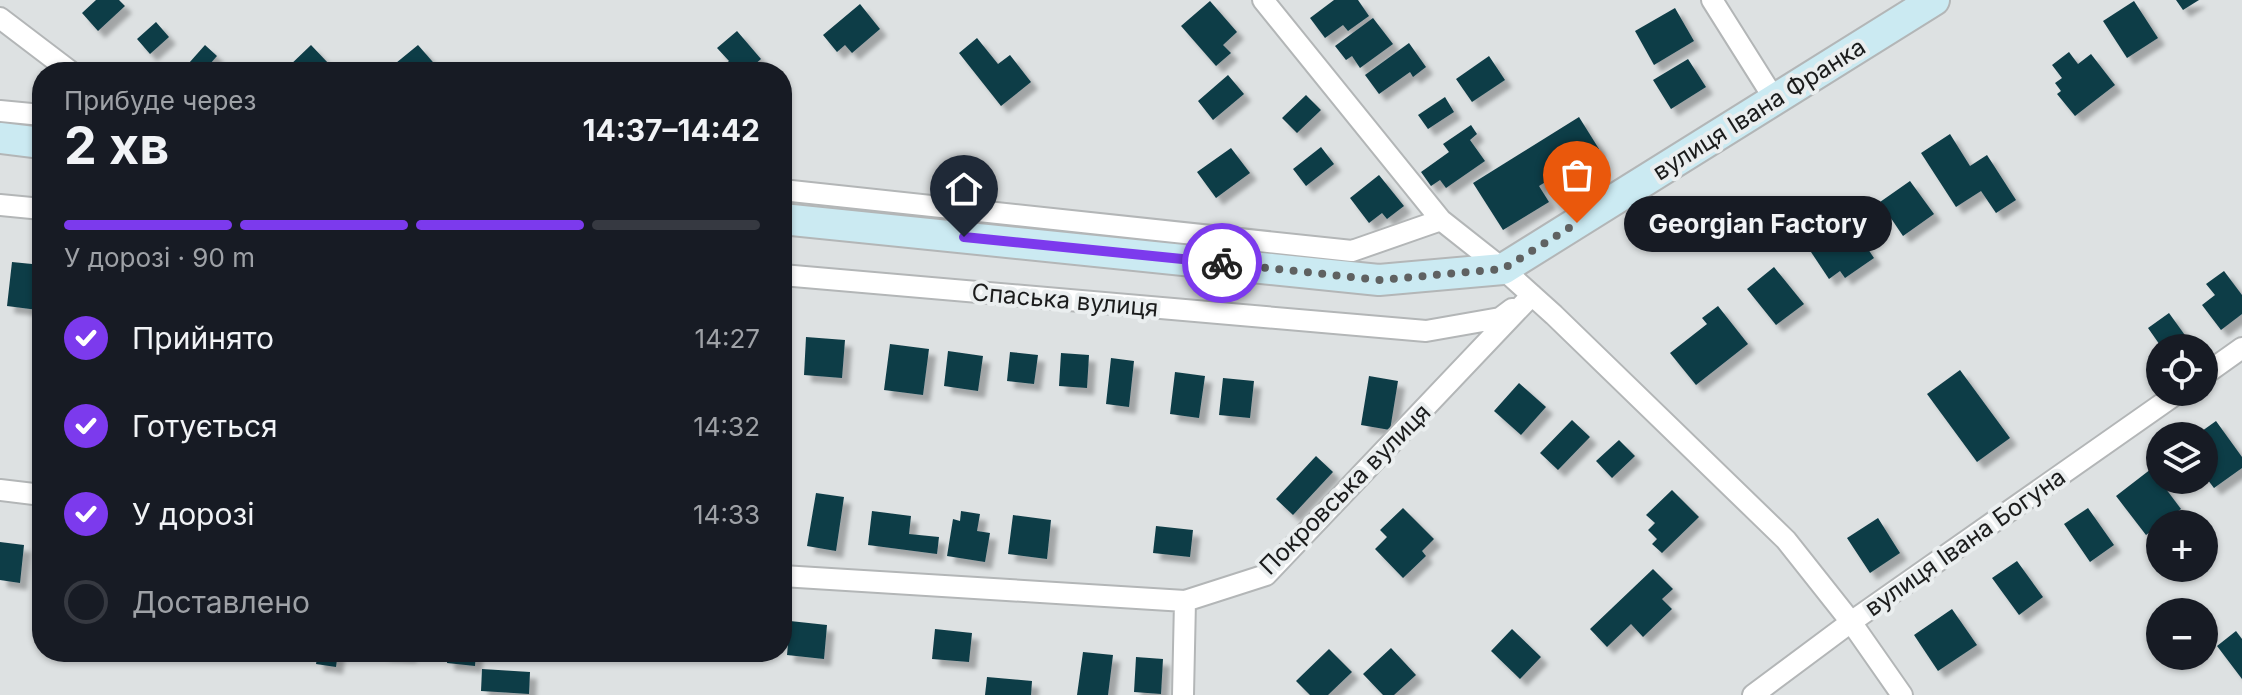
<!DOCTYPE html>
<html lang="uk">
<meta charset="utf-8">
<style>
body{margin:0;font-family:Inter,sans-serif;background:#20242c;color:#f1f3f6;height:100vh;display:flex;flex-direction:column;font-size:30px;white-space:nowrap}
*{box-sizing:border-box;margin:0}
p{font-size:26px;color:#9ea1a6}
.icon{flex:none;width:44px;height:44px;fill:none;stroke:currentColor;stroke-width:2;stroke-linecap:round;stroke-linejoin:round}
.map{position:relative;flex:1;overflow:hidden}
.side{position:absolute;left:32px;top:62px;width:760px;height:600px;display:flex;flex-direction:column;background:#171b24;border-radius:32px;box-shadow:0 2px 6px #0004}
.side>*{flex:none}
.tools{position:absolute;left:2146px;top:334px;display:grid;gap:16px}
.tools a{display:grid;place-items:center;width:72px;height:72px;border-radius:50%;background:#171b24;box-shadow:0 2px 6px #0004;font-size:40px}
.pin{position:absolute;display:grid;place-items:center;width:68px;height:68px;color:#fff;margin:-82px -34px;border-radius:50% 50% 50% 0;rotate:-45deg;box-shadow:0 0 8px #0007}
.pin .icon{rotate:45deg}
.courier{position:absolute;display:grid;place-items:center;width:80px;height:80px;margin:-40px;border:6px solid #7c3aed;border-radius:50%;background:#fff;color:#222;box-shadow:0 2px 10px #0007}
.bubble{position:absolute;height:56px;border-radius:28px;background:#171b24;box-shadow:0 2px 6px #0004;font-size:26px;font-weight:700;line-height:56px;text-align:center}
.head em{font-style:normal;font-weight:700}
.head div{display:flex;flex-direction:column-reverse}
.head{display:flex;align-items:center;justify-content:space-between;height:136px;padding:0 32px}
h1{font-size:52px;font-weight:700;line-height:60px}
.bar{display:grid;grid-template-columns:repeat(4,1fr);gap:12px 8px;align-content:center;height:96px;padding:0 32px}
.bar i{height:10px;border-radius:6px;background:#363941}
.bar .on{background:#7c3aed}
.bar p{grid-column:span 4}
ol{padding:0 32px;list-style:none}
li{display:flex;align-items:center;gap:24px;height:88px}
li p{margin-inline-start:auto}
li .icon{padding:8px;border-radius:50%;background:#7c3aed;color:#fff;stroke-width:4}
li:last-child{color:#9ea1a6}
li i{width:44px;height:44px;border:4px solid #363941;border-radius:50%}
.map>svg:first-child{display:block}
.building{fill:#103c47;filter:url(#shadow)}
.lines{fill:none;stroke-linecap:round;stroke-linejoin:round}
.street-casing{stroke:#b3b6b7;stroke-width:24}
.secondary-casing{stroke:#b3b6b7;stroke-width:34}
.street{stroke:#fff;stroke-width:20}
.secondary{stroke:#cbeaf2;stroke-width:30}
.done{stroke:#5f6161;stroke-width:8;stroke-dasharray:0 14.4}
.route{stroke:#7c3aed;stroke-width:10}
.labels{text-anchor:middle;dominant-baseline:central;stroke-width:8;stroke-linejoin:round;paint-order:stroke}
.street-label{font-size:24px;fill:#1b1c1c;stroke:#eaeeef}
</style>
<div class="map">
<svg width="2242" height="695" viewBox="0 0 2242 695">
<defs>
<filter id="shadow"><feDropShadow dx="7" dy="7" stdDeviation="2" flood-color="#0004"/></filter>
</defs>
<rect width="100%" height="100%" fill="#dde1e2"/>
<path class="building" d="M96 0H119L125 6 98 31 82 13Z
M1334 0H1358L1369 16 1348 31 1343 25 1325 38 1310 18Z
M2176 0H2199L2183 10Z
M1210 1 1237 32 1223 45 1231 53 1216 66 1181 26Z
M2134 1 2158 38 2127 58 2103 21Z
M860 4 880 29 852 53 845 45 837 52 823 35Z
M1675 8 1694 41 1654 65 1635 31Z
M1373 18 1393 44 1360 68 1352 56 1346 60 1335 46Z
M156 22 169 37 150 54 137 39Z
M737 31 761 59 746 72H716L729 61 717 48Z
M977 38 998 64 1010 55 1031 82 1001 106 959 53Z
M1409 43 1426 67 1413 77 1410 72 1379 94 1365 75Z
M205 45 217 56 203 72H199L189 63Z
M311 45 329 64 321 72H289L286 69Z
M418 45 439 69 436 72H385Z
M2069 52 2078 64 2091 54 2115 85 2075 116 2057 94 2061 91 2055 83 2062 78 2052 65Z
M1489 56 1505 80 1472 102 1456 79Z
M1688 59 1706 87 1671 109 1653 80Z
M476 64 483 72H467Z
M1228 75 1244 94 1213 120 1198 101Z
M1306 95 1321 110 1297 133 1282 118Z
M1445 97 1454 112 1428 129 1418 115Z
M1579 117 1599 149 1539 186 1549 202 1503 230 1473 183Z
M1471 125 1477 134 1470 140 1485 161 1446 188 1440 180 1431 186 1421 172 1449 152 1443 144Z
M1950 134 1970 166 1987 155 2016 200 1996 213 1981 191 1956 207 1921 153Z
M1321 147 1334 164 1306 186 1293 169Z
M1231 148 1250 173 1216 198 1197 172Z
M1379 175 1404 206 1387 219 1382 213 1369 223 1350 198Z
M1910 181 1934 214 1903 236 1880 202Z
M1833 197 1874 258 1845 278 1840 271 1829 279 1803 240 1825 225 1814 210Z
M12 262 42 265 38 310 7 306Z
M1774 267 1804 304 1776 325 1747 289Z
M2224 271 2242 295V314L2221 330 2202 305 2215 295 2206 284Z
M1718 306 1748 344 1696 385 1670 353 1707 324 1702 318Z
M2169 313 2192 345 2188 348H2162L2148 328Z
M806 337 845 340 842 378 804 375Z
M890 344 929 349 923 395 884 390Z
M948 351 983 356 978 391 944 386Z
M1010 352 1038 355 1034 384 1007 381Z
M1061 353 1089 355 1087 388 1059 386Z
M1111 358 1134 361 1129 407 1106 404Z
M1960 370 2010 438 1977 462 1927 394Z
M1175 372 1205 376 1199 418 1170 414Z
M1369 376 1398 381 1390 430 1361 425Z
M1223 378 1254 381 1250 418 1219 415Z
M1519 383 1546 407 1521 435 1494 411Z
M1572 420 1590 437 1558 470 1540 453Z
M2216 421 2242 457V468L2214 488 2204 475V436H2195Z
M1619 440 1635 456 1612 478 1596 461Z
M1316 456 1333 472 1293 515 1276 499Z
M2151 469 2181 509 2146 535 2116 496Z
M1672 490 1699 517 1662 553 1652 544 1657 539 1648 530 1655 523 1646 515Z
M816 493 844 497 836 551 807 546Z
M1403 508 1434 539 1422 551 1426 556 1403 578 1375 549 1387 537 1380 530Z
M2088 508 2114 545 2090 562 2064 524Z
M872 511 911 516 909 534 939 537 937 554 868 545Z
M961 511 980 514 977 531 990 533 985 562 947 556 953 519 960 521Z
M1013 515 1051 520 1047 559 1008 554Z
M1878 518 1900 553 1870 573 1847 538Z
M1156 526 1193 530 1190 557 1153 553Z
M0 542 24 545 20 583 0 580Z
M2017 561 2043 597 2019 615 1992 578Z
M1653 569 1673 589 1662 599 1672 609 1643 637 1631 624 1607 647 1590 629Z
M40 587H42V615H37Z
M1952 609 1977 645 1938 671 1914 635Z
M790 621 827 625 824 659 787 655Z
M935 629 972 633 969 662 932 659Z
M1512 629 1541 657 1520 679 1491 651Z
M2236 631 2242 639V679L2217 646Z
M1391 648 1416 675 1394 695H1383L1363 674Z
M1329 649 1352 672 1328 695H1310L1296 681Z
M318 652H338L336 667 316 664Z
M382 652H410L409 656 382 654Z
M448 652H476L475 666 447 663Z
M1083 652 1113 655 1108 695H1077Z
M1136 657 1163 659 1161 694 1134 692Z
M482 669 530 672 529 694 481 691Z
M987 677 1032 681 1031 695H985Z"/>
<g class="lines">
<g class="street-casing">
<path id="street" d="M1263 0 1441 220 1503 269 1554 315 1786 540 1851 622 1902 695
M1712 0 1775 100
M0 18 71 72
M0 111 42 115
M782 190 1352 251 1441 220
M0 205 42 209
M782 275 1426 331 1500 318 1512 309
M2204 375 2242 348
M0 490 42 495
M782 576 1185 601 1266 575 1532 295
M1183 695 1185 601
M1753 695 1851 622 2179 392"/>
</g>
<g class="secondary-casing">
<path id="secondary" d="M0 138 42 143
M782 219 1379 280 1503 269 1934 0"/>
</g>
<use href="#street" class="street"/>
<use href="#secondary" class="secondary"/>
</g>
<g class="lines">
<path class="done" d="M1222 263 1379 280 1503 269 1577 223"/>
<path class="route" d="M964 237 1222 263"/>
</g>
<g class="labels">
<g class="street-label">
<text transform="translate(1759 109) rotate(-32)">вулиця Івана Франка</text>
<text transform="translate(1065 300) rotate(5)">Спаська вулиця</text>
<text transform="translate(1345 489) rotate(-45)">Покровська вулиця</text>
<text transform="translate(1965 542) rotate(-35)">вулиця Івана Богуна</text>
</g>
</g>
</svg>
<div class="tools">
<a><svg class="icon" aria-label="locate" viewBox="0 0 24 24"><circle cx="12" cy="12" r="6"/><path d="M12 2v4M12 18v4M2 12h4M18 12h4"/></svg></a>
<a><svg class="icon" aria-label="layers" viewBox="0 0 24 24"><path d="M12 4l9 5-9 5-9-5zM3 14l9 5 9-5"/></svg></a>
<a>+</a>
<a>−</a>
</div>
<div class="pin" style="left:1577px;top:223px;background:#ea580c"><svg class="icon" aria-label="bag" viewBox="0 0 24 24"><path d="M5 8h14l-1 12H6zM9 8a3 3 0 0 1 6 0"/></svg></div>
<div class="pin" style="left:964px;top:237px;background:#1f2937"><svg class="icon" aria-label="home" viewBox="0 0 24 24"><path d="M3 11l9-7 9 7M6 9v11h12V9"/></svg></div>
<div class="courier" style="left:1222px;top:263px"><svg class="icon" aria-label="bike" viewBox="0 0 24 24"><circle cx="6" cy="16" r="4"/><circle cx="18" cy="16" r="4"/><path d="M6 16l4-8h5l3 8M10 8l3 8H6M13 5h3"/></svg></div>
<div class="bubble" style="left:1624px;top:196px;width:268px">Georgian Factory</div>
<section class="side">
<div class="head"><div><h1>2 хв</h1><p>Прибуде через</p></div><em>14:37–14:42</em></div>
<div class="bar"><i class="on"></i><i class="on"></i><i class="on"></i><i></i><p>У дорозі · 90 m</p></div>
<ol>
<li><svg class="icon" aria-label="check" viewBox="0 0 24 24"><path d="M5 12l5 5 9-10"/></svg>Прийнято<p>14:27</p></li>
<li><svg class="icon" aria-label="check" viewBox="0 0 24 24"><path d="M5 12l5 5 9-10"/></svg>Готується<p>14:32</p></li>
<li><svg class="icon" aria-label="check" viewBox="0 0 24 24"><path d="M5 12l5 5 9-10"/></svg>У дорозі<p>14:33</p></li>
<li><i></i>Доставлено</li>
</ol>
</section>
</div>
